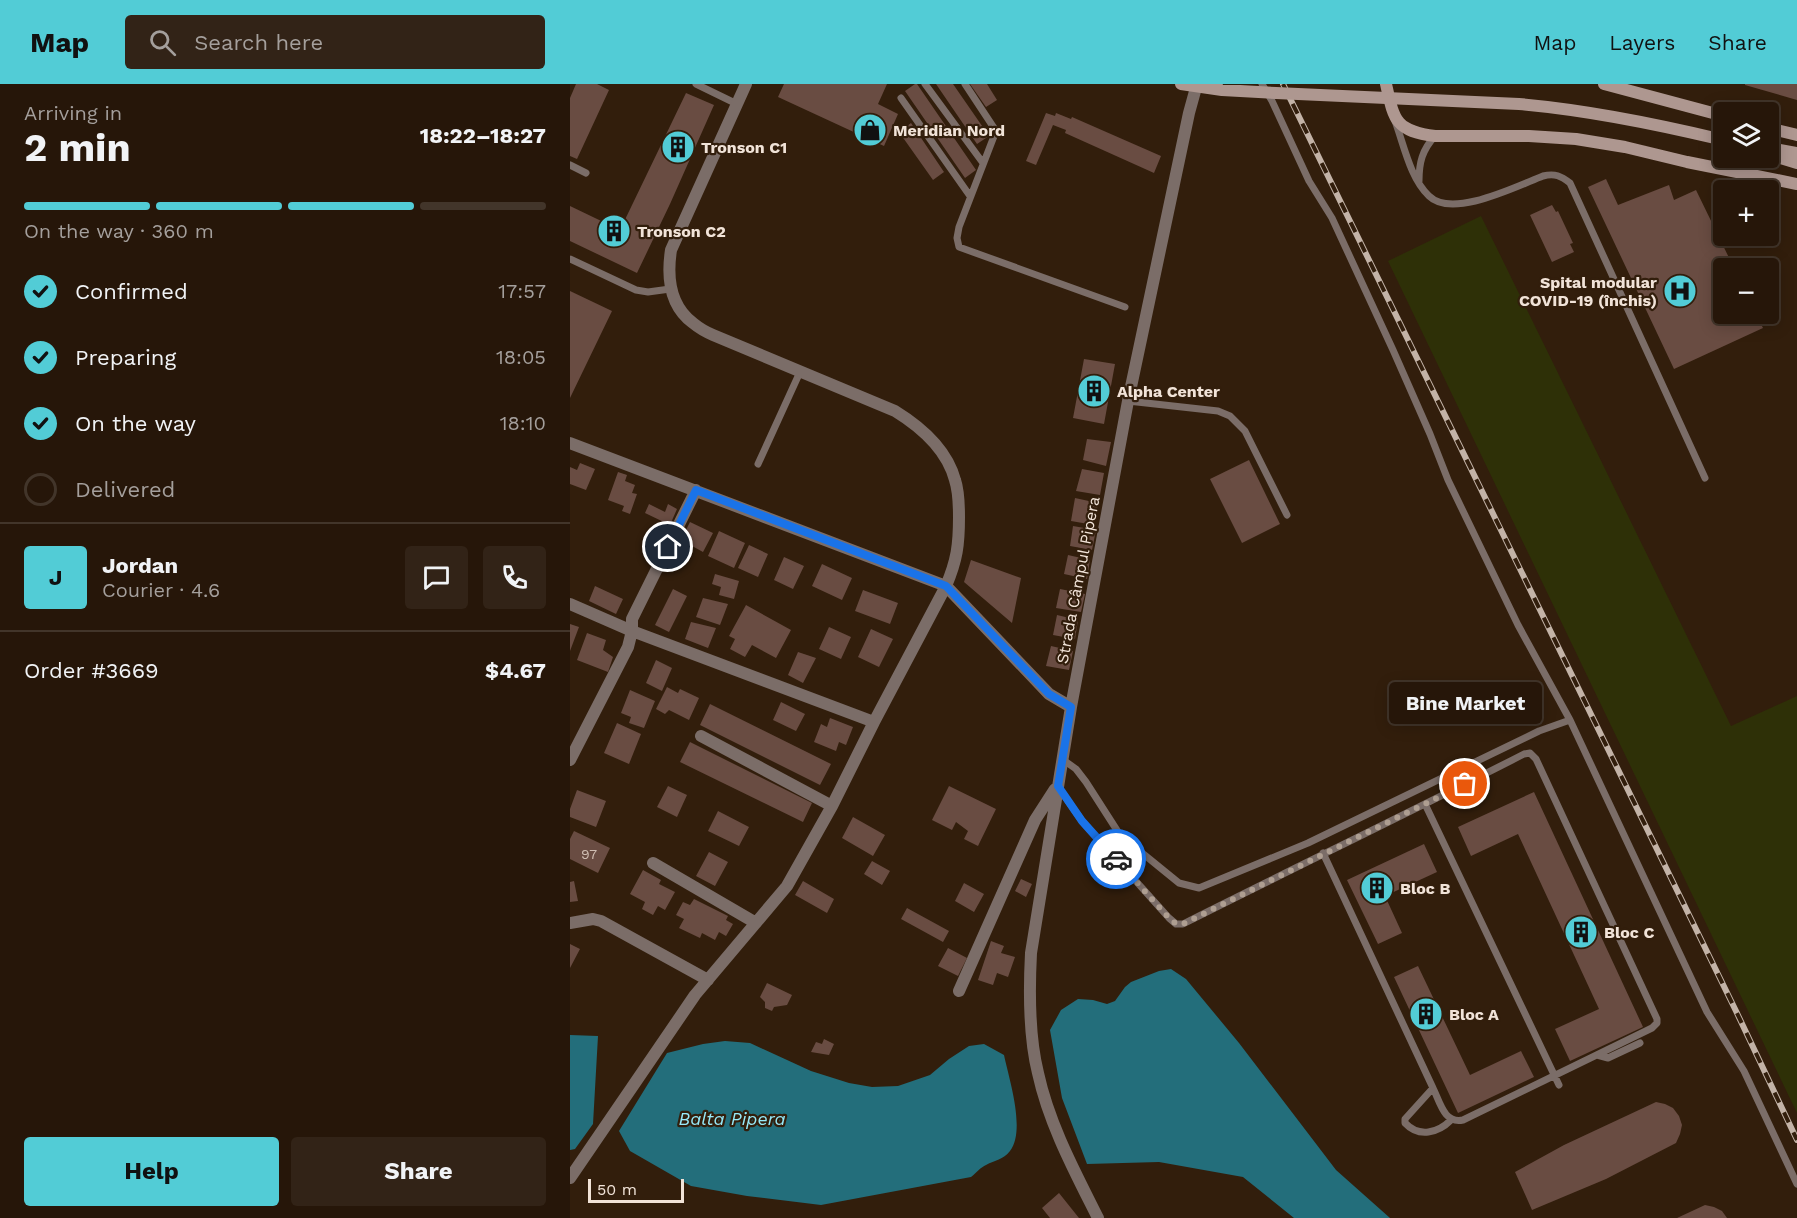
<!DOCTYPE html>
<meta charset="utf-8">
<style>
body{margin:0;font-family:"Work Sans",sans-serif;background:#322317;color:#f1f3f6;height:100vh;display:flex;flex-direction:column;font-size:22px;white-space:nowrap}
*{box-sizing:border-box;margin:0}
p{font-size:20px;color:#a49f9c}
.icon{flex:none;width:33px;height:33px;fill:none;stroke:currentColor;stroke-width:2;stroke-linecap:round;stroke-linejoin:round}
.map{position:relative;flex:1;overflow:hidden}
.sheet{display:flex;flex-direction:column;background:#261609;width:570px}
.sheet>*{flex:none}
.controls{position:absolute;left:1143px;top:18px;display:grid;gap:12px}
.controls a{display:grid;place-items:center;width:66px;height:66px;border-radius:6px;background:#261609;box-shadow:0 3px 15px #0003,0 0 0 2px #42352a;font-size:30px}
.scale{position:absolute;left:18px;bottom:15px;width:96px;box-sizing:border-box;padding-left:6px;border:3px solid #f1e3d8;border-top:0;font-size:16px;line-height:21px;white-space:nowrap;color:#f1e3d8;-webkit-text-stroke:4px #321e0c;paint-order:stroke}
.pin{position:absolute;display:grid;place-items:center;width:51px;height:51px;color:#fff;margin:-26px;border:3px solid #fff;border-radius:50%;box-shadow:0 2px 6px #0007}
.courier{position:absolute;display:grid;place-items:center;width:60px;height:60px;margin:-30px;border:4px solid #1a73e8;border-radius:50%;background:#fff;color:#222;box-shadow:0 2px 8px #0007}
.bubble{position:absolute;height:42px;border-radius:6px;background:#261609;box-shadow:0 3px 15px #0003,0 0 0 2px #42352a;font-size:20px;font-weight:700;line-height:42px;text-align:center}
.summary em{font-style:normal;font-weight:700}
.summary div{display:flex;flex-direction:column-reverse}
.summary{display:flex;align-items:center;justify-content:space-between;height:102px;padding:0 24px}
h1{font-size:39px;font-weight:700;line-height:45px}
.bar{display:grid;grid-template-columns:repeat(4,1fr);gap:9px 6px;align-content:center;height:72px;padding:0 24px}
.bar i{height:8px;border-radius:4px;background:#42352a}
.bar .current{background:#52ccd6}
.bar p{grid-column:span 4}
.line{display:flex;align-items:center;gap:15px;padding:0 24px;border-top:2px solid #42352a}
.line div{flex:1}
.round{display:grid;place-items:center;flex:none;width:63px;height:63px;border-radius:6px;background:#322317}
ol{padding:0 24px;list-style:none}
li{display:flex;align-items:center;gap:18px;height:66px}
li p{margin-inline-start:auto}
li .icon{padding:6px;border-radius:50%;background:#52ccd6;color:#111;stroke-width:4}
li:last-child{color:#a49f9c}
li i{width:33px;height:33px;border:3px solid #42352a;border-radius:50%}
.cta{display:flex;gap:12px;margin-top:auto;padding:12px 24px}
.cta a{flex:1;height:69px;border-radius:6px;background:#52ccd6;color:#111;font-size:24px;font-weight:700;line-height:69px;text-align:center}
.cta a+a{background:#322317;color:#f1f3f6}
header{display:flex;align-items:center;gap:36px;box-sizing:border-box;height:84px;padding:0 30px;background:#52ccd6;color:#111}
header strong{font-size:28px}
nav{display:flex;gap:33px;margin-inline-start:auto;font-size:21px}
.search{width:420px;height:54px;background:#322317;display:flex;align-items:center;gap:15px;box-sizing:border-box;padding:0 21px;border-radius:6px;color:#a49f9c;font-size:22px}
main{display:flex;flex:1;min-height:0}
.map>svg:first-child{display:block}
.green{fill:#2e3007}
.water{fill:#236e7b}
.building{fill:#694c42}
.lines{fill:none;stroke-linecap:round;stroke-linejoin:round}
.service{stroke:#7b6d68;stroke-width:7}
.minor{stroke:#7b6d68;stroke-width:12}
.secondary{stroke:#ae9790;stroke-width:12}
.rail-casing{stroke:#c3b3a7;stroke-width:6}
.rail{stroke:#321e0c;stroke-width:4;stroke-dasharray:11;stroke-linecap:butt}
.secondary-bridge{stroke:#ae9790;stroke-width:12}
.done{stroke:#ae9e91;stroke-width:6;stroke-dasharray:0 10.8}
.route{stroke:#1a73e8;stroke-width:8}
.labels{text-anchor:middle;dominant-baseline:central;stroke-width:4.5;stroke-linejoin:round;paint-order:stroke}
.number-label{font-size:14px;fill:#cfbdb2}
.poi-label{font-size:16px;font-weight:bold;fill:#f1e3d8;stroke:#321e0c;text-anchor:start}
.street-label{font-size:16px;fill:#f1e3d8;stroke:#321e0c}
.water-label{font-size:18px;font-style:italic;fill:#97eafa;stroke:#321e0c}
</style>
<header>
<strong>Map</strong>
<div class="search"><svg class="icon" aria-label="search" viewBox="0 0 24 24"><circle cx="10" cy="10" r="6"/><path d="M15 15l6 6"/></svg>Search here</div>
<nav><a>Map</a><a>Layers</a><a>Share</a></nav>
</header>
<main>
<section class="sheet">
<div class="summary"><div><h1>2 min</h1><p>Arriving in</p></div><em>18:22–18:27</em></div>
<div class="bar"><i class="current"></i><i class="current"></i><i class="current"></i><i></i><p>On the way · 360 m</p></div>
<ol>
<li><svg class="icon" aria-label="check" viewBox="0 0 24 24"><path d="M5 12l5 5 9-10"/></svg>Confirmed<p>17:57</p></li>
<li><svg class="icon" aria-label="check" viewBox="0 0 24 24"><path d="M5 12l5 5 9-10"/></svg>Preparing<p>18:05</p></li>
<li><svg class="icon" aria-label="check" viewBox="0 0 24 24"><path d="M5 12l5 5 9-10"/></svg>On the way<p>18:10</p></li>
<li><i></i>Delivered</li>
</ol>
<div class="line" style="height:108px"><b class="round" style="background:#52ccd6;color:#111">J</b><div><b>Jordan</b><p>Courier · 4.6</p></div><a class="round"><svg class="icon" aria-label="chat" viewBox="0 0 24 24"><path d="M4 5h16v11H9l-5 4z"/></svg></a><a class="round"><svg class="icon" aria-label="phone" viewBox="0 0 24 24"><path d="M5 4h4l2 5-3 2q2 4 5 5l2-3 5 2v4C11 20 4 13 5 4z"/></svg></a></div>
<div class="line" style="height:78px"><div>Order #3669</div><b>$4.67</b></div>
<div class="cta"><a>Help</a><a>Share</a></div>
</section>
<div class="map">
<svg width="1227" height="1134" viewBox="0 0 1227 1134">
<rect width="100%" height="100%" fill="#321e0c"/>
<path class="green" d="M911 132 1161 642 1227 612V1029L818 177Z"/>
<path class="water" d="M601 885 616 895 669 959 766 1086 820 1134H724L673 1093 589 1078 517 1080 492 1014 480 946 491 926 508 915 523 916 537 920 545 917 555 903 561 898 589 887Z
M0 951 28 952 23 1040 5 1065 0 1066Z
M155 957 180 959 241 987 279 999 302 1003 328 1002 360 991 379 975 399 962 414 960 434 971C439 995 456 1046 440 1067 433 1076 425 1076 416 1081 411 1083 406 1089 401 1093L251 1121 177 1112 121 1102 60 1067 49 1047 97 969 133 960Z"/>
<path class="building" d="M6 0H27L39 6 7 75 0 72V14Z
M214 0H317L308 20 328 30 314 62 208 13Z
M345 0H347L406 86 395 94 335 7Z
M366 0H383L419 52 407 60Z
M400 0H417L427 16 416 23Z
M1175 0H1227V16L1175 1Z
M116 9 144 21 100 120 67 189 0 157V122L50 146Z
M476 29 485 32 486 29 501 35 502 33 591 72 584 89 495 49 496 46 483 41 466 81 456 77Z
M341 39 374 88 363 96 329 48Z
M1036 95 1048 121 1099 101 1104 116 1126 106 1164 184H1154V230H1186L1193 244 1104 285 1018 103Z
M982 121 986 128 988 127 1003 159 1000 160 1004 168 982 178 960 131Z
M0 207 42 227 0 314Z
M514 275 545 280 534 340 503 334Z
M517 355 541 358 536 382 513 376Z
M679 376 710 440 672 459 640 395Z
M10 379 25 385 16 406 0 400V383L7 386Z
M512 385 534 389 530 411 506 407Z
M48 388 57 391 55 397 65 401 62 409 67 410 60 430 52 427 54 422 38 416Z
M505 414 528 419 524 441 501 437Z
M79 420 95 428 98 420 107 425 100 441 75 429Z
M120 438 143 449 133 468 111 456Z
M503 442 526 446 522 466 500 462Z
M149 447 175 459 164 484 138 472Z
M179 461 198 470 188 493 168 484Z
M498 471 520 476 517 495 494 490Z
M214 473 234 482 223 505 204 496Z
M401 476 451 494 442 539 394 498Z
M252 480 282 494 272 516 242 502Z
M145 490 169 497 164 515 149 511 151 503 142 500Z
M25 502 53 515 46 530 19 517Z
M103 505 117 512 99 548 85 541Z
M490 505 515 510 511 528 486 524Z
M293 506 328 519 320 540 285 527Z
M133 514 158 520 150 541 126 533Z
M176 521 221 546 206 574 182 561 175 573 160 565 165 555 159 552Z
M487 531 508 536 505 555 483 551Z
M121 538 146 544 138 564 115 555Z
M0 540 9 543 0 567Z
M259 543 281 553 271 575 249 565Z
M301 545 323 555 309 583 288 573Z
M17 549 36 556 33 566 43 573 38 588 7 576Z
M481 562 503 567 499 586 476 582Z
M228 568 246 574 233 599 218 591Z
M86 576 102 584 92 607 76 599Z
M97 603 108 609 110 605 129 614 119 636 99 626 95 630 86 625Z
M60 606 85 617 74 644 59 639 61 633 51 629Z
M211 618 235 630 226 647 203 636Z
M140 620 261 680 250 701 130 641Z
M260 634 283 643 276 661 269 658 266 667 244 658 251 640 257 643Z
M47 639 71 650 59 680 34 669Z
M120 658 242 719 233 738 110 678Z
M98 702 117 711 107 733 87 723Z
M379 702 426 725 408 762 394 755 398 747 386 738 382 746 362 736Z
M7 706 36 717 26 743 0 733V725Z
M964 708 1073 943 1000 977 985 945 1029 925 948 750 901 772 888 743Z
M148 727 179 743 169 762 138 747Z
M283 733 315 751 303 772 272 754Z
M4 747 40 764 28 789 0 775V755Z
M854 760 867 788 815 812 832 849 808 860 777 796Z
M139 768 158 778 145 802 126 792Z
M302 777 320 787 312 801 294 790Z
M73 786 91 796 89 800 105 808 95 826 88 822 83 831 72 825 75 818 60 810Z
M451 795 462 800 456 813 445 807Z
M4 797 8 817 0 818V798Z
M233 797 264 815 257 829 225 811Z
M394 799 414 810 404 828 385 817Z
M124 815 158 832 156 836 163 840 156 852 149 848 145 856 132 849 130 854 109 844 114 835 106 831 113 818 120 821Z
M337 824 379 847 373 858 331 835Z
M421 857 434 862 431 869 445 873 438 893 427 889 423 901 408 896Z
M0 860 10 865 0 884Z
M378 864 397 874 388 892 368 882Z
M848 882 900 991 951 967 964 993 888 1029 824 893Z
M197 899 222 911 217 921 204 923 202 927 195 924V918L190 913Z
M254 955 264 960 259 971 241 968 246 958 252 960Z
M1086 1018 1095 1020 1103 1024 1109 1032 1112 1041 1110 1050 1106 1059 1036 1095 962 1126 945 1088 994 1061Z
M489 1109 509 1134H480L472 1124Z
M1135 1121 1144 1123 1152 1127 1157 1134H1107Z"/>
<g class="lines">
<path class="service" d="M126 0 167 20
M355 0 413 79
M395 0 426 47 389 143 387 154 389 163 555 223
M692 0 702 17 739 97 762 134 823 266 860 350 878 396 948 541 1000 636 1137 928 1174 987 1227 1100
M331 14 400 112
M825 37C834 61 840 94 859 112 882 135 947 102 973 92 985 89 991 92 1000 99L1135 394
M0 81 16 89
M849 97C849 79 852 66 865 52
M0 175 66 206 78 208 100 205
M558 317 648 327 660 332 675 347 717 431
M188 380 230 288
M492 675 506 685 516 698 550 751 609 799 629 804 738 759 969 647 1000 636
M489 704 512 737 599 834 606 840H613C726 783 841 728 954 670L960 669 966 675 1087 935V939L1082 944 893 1036C874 1040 870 1018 863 1004L753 769
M855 720 989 1001
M1027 971 1038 974 1070 959
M863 1004 835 1035V1039C849 1054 868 1049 881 1036"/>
<path class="minor" d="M0 359 376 502 479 610 501 623
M0 520 62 547 304 638
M131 652 262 722
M0 676 58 563 62 547V535L126 406
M83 779 186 839
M0 839 23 835 31 837 138 896
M389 907 465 736 485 705
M0 1094 125 911 217 802 262 722 304 638 376 502C387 476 389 461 389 433 389 422 389 408 385 396 377 366 351 343 325 327L143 251C136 248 129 244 123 239 99 221 97 192 101 166L176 0
M528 1134C505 1088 479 1040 468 989 459 953 459 907 461 869L501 623 558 317 619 29 627 0"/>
<path class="secondary" d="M816 0C824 36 825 47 865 52H959L1006 55 1055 63 1117 78 1227 100
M1034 0 1154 32
M1198 44 1227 51
M1205 65 1227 69
M1198 70 1227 79"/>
<g class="rail-casing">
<path id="rail" d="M713 0 1166 927 1227 1056"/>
</g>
<use href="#rail" class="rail"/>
<path class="secondary-bridge" d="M611 0 652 6 706 9 949 20C1018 26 1082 39 1149 55"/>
</g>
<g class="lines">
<path class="done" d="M546 775 599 834 606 840H613L895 700"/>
<path class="route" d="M98 463 126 406 376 502 479 610 501 623 488 702 512 737 546 775"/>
</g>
<defs>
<g id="shop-disc" transform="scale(1.725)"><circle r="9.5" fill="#52ccd6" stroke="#321e0c"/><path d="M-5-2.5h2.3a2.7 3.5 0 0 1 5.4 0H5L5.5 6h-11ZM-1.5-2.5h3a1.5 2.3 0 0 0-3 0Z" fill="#111"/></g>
<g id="building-disc" transform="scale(1.725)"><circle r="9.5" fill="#52ccd6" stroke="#321e0c"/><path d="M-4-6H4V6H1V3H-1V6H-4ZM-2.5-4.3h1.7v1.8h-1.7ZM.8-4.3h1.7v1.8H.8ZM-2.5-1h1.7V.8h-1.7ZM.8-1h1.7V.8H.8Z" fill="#111"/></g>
<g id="hospital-disc" transform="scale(1.725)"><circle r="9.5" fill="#52ccd6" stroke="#321e0c"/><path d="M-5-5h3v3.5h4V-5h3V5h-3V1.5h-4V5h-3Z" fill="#111"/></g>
</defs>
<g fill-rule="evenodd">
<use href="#shop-disc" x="300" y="46"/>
<use href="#building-disc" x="108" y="63"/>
<use href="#building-disc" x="44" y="147"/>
<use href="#hospital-disc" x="1110" y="207"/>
<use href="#building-disc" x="524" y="307"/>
<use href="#building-disc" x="807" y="804"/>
<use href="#building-disc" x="1011" y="848"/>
<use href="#building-disc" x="856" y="930"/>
</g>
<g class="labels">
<g class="number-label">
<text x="19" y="770">97</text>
</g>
<g class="poi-label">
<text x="323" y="46">Meridian Nord</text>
<text x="131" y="63">Tronson C1</text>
<text x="67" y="147">Tronson C2</text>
<text x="1087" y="198" text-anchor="end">Spital modular<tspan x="1087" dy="18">COVID-19 (închis)</tspan></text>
<text x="547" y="307">Alpha Center</text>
<text x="830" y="804">Bloc B</text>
<text x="1034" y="848">Bloc C</text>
<text x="879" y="930">Bloc A</text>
</g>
<g class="street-label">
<text transform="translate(508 496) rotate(-79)">Strada Câmpul Pipera</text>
</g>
<g class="water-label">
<text x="162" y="1034">Balta Pipera</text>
</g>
</g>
</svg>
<div class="controls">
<a><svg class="icon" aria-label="layers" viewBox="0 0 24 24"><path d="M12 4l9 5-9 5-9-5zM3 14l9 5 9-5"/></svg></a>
<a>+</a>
<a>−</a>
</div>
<div class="scale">50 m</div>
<div class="pin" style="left:895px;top:700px;background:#ea580c"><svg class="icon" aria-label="bag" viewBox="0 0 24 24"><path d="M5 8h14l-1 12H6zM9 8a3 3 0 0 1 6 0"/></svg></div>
<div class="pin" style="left:98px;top:463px;background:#1f2937"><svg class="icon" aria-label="home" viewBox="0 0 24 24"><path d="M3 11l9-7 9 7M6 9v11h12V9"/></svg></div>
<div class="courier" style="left:546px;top:775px"><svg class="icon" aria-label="car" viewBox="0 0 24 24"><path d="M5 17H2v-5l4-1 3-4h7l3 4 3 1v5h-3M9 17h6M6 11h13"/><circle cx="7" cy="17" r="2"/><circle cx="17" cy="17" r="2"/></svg></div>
<div class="bubble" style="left:819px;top:598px;width:153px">Bine Market</div>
</div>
</main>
